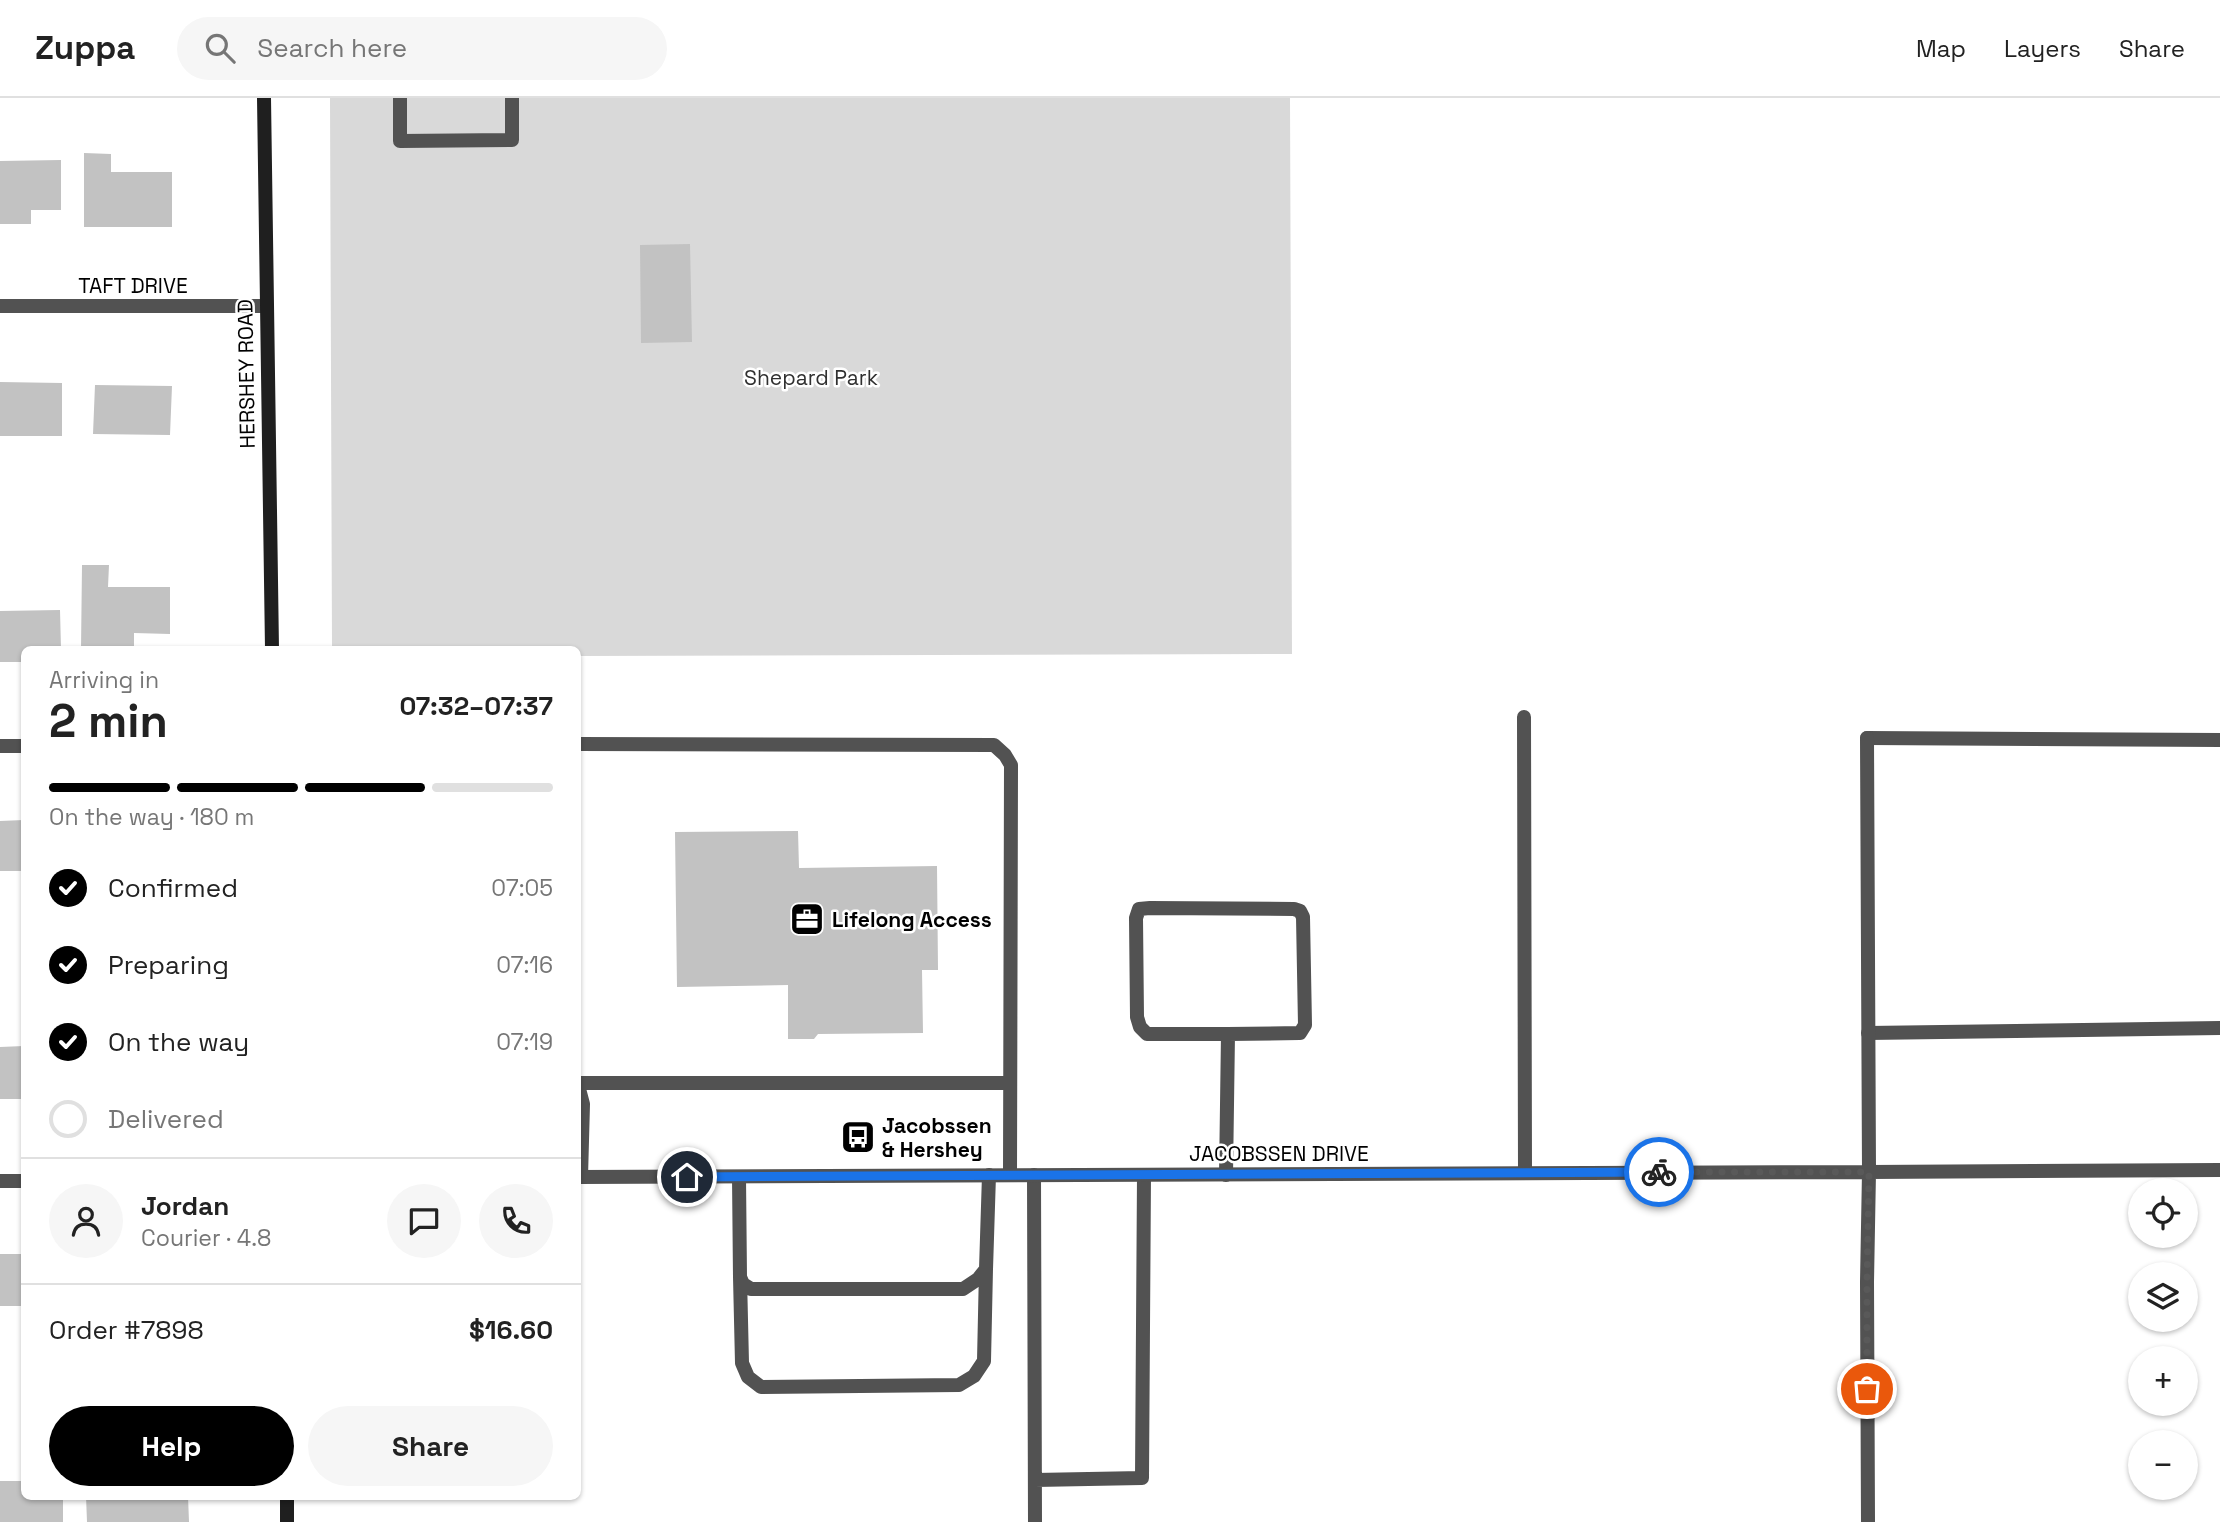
<!DOCTYPE html>
<meta charset="utf-8">
<style>
body{margin:0;font-family:"Space Grotesk",sans-serif;background:#f6f6f6;color:#222;height:100vh;display:flex;flex-direction:column;font-size:26px;white-space:nowrap}
*{box-sizing:border-box;margin:0}
p{font-size:23px;color:#767676}
.icon{flex:none;width:38px;height:38px;fill:none;stroke:currentColor;stroke-width:2;stroke-linecap:round;stroke-linejoin:round}
.map{position:relative;flex:1;overflow:hidden}
.sheet{position:absolute;left:21px;top:548px;width:560px;height:854px;display:flex;flex-direction:column;background:#fff;border-radius:10px;box-shadow:0 2px 5px #0004}
.sheet>*{flex:none}
.buttons{position:absolute;left:2128px;top:1080px;display:grid;gap:14px}
.buttons a{display:grid;place-items:center;width:70px;height:70px;border-radius:50%;background:#fff;box-shadow:0 2px 5px #0004;font-size:35px}
.pin{position:absolute;display:grid;place-items:center;width:60px;height:60px;color:#fff;margin:-30px;border:4px solid #fff;border-radius:50%;box-shadow:0 2px 7px #0007}
.courier{position:absolute;display:grid;place-items:center;width:70px;height:70px;margin:-35px;border:5px solid #1a73e8;border-radius:50%;background:#fff;color:#222;box-shadow:0 2px 9px #0007}
.head em{font-style:normal;font-weight:800}
.head div{display:flex;flex-direction:column-reverse}
.head{display:flex;align-items:center;justify-content:space-between;height:119px;padding:0 28px}
h1{font-size:46px;font-weight:800;line-height:52px}
.bar{display:grid;grid-template-columns:repeat(4,1fr);gap:10px 7px;align-content:center;height:84px;padding:0 28px}
.bar i{height:9px;border-radius:5px;background:#e0e0e0}
.bar .on{background:#000}
.bar p{grid-column:span 4}
.line{display:flex;align-items:center;gap:18px;padding:0 28px;border-top:2px solid #e0e0e0}
.line div{flex:1}
.round{display:grid;place-items:center;flex:none;width:74px;height:74px;border-radius:37px;background:#f6f6f6}
ol{padding:0 28px;list-style:none}
li{display:flex;align-items:center;gap:21px;height:77px}
li p{margin-inline-start:auto}
li .icon{padding:7px;border-radius:50%;background:#000;color:#fff;stroke-width:4}
li:last-child{color:#767676}
li i{width:38px;height:38px;border:4px solid #e0e0e0;border-radius:50%}
.primary-button{display:flex;gap:14px;margin-top:auto;padding:14px 28px}
.primary-button a{flex:1;height:80px;border-radius:42px;background:#000;color:#fff;font-size:28px;font-weight:800;line-height:80px;text-align:center}
.primary-button a+a{background:#f6f6f6;color:#222}
header{display:flex;align-items:center;gap:42px;box-sizing:border-box;height:98px;padding:0 35px;background:#fff;border-bottom:2px solid #e0e0e0}
header strong{font-size:33px}
nav{display:flex;gap:38px;margin-inline-start:auto;font-size:24px}
.search{width:490px;height:63px;background:#f6f6f6;display:flex;align-items:center;gap:18px;box-sizing:border-box;padding:0 24px;border-radius:38px;color:#767676;font-size:26px}
.map>svg:first-child{display:block}
.green{fill:#d9d9d9}
.building{fill:#c2c2c2}
.lines{fill:none;stroke-linecap:round;stroke-linejoin:round}
.lane{stroke:#525252;stroke-width:14}
.street{stroke:#525252;stroke-width:14}
.secondary{stroke:#1f1f1f;stroke-width:14}
.done{stroke:#595959;stroke-width:7;stroke-dasharray:0 12.6}
.route{stroke:#1a73e8;stroke-width:9}
.labels{text-anchor:middle;dominant-baseline:central;stroke-width:5;stroke-linejoin:round;paint-order:stroke}
.street-label{font-size:21px;fill:#000;stroke:#fff}
.park-label{font-size:21px;fill:#303030;stroke:#fff}
.poi-label{font-size:21px;font-weight:bold;fill:#000;stroke:#fff;text-anchor:start}
</style>
<header>
<strong>Zuppa</strong>
<div class="search"><svg class="icon" aria-label="search" viewBox="0 0 24 24"><circle cx="10" cy="10" r="6"/><path d="M15 15l6 6"/></svg>Search here</div>
<nav><a>Map</a><a>Layers</a><a>Share</a></nav>
</header>
<div class="map">
<svg width="2220" height="1424" viewBox="0 0 2220 1424">
<rect width="100%" height="100%" fill="#fff"/>
<path class="green" d="M330 0H1290L1292 556 578 558V551H332Z"/>
<path class="building" d="M84 55 111 56V74H172V129H84Z
M61 62V112H31V126H0V63Z
M690 146 692 244 641 245 640 147Z
M0 284 62 285V338H0Z
M95 287 172 288 170 337 93 336Z
M82 467H109L108 489H170V536L134 535V551H81Z
M60 512 61 551H24V564H0V513Z
M24 722V773H0V723Z
M798 733 799 770 937 768 938 872H922L923 935 818 936 814 941H788V887L677 889 675 734Z
M24 948V1001H0V949Z
M0 1156H24V1208H0Z
M0 1383H24V1398H63V1424H0Z
M86 1398H188L189 1424H87Z"/>
<g class="lines">
<path class="lane" d="M400 0V43L512 42V0
M1524 619 1525 1075
M1867 640 2220 642
M578 646 994 647 1005 657 1011 667 1010 1077
M1868 935 2220 930
M578 985H1010
M578 987 583 1006 581 1079
M1034 1077 1035 1424
M1226 1077 1228 936H1147L1140 929 1137 919 1136 820 1139 811 1150 810 1294 811 1300 813 1303 819 1305 927 1300 935 1228 936
M739 1079 740 1179 743 1186 751 1191H963L978 1181 986 1171 989 1077
M740 1179 742 1265 748 1279 761 1289 959 1287 974 1278 984 1263 986 1171
M1035 1382 1142 1380 1144 1077"/>
<path class="street" d="M0 208H266
M1867 640 1869 1074 2220 1072
M0 648H24
M578 1079 1869 1074 1867 1184 1868 1424
M0 1083H24"/>
<path class="secondary" d="M264 0 272 551
M287 1398V1424"/>
</g>
<g class="lines">
<path class="done" d="M1659 1074H1869L1867 1184V1291"/>
<path class="route" d="M687 1079 1659 1074"/>
</g>
<defs>
<g id="office-square" transform="scale(1.75)"><rect x="-9" y="-9" width="18" height="18" rx="4" fill="#000" stroke="#fff"/><path d="M-6-3h4V-5.5h4V-3h4V5H-6ZM-1-4.5V-3h2v-1.5ZM-6 0V1H6V0Z" fill="#fff"/></g>
<g id="bus-square" transform="scale(1.75)"><rect x="-9" y="-9" width="18" height="18" rx="4" fill="#000" stroke="#fff"/><path d="M-5-6H5V4H4V6H2V4H-2V6H-4V4H-5ZM-3.5-4V0h7V-4ZM-3.5 1.2v1.5H-2V1.2ZM2 1.2v1.5H3.5V1.2Z" fill="#fff"/></g>
</defs>
<g fill-rule="evenodd">
<use href="#office-square" x="807" y="821"/>
<use href="#bus-square" x="858" y="1039"/>
</g>
<g class="labels">
<g class="street-label">
<text x="133" y="187">TAFT DRIVE</text>
<text transform="translate(246 276) rotate(-91)">HERSHEY ROAD</text>
<text x="1279" y="1055">JACOBSSEN DRIVE</text>
</g>
<g class="park-label">
<text x="811" y="279">Shepard Park</text>
</g>
<g class="poi-label">
<text x="832" y="821">Lifelong Access</text>
<text x="882" y="1027">Jacobssen<tspan x="882" dy="24">&amp; Hershey</tspan></text>
</g>
</g>
</svg>
<div class="buttons">
<a><svg class="icon" aria-label="locate" viewBox="0 0 24 24"><circle cx="12" cy="12" r="6"/><path d="M12 2v4M12 18v4M2 12h4M18 12h4"/></svg></a>
<a><svg class="icon" aria-label="layers" viewBox="0 0 24 24"><path d="M12 4l9 5-9 5-9-5zM3 14l9 5 9-5"/></svg></a>
<a>+</a>
<a>−</a>
</div>
<div class="pin" style="left:1867px;top:1291px;background:#ea580c"><svg class="icon" aria-label="bag" viewBox="0 0 24 24"><path d="M5 8h14l-1 12H6zM9 8a3 3 0 0 1 6 0"/></svg></div>
<div class="pin" style="left:687px;top:1079px;background:#1f2937"><svg class="icon" aria-label="home" viewBox="0 0 24 24"><path d="M3 11l9-7 9 7M6 9v11h12V9"/></svg></div>
<div class="courier" style="left:1659px;top:1074px"><svg class="icon" aria-label="bike" viewBox="0 0 24 24"><circle cx="6" cy="16" r="4"/><circle cx="18" cy="16" r="4"/><path d="M6 16l4-8h5l3 8M10 8l3 8H6M13 5h3"/></svg></div>
<section class="sheet">
<div class="head"><div><h1>2 min</h1><p>Arriving in</p></div><em>07:32–07:37</em></div>
<div class="bar"><i class="on"></i><i class="on"></i><i class="on"></i><i></i><p>On the way · 180 m</p></div>
<ol>
<li><svg class="icon" aria-label="check" viewBox="0 0 24 24"><path d="M5 12l5 5 9-10"/></svg>Confirmed<p>07:05</p></li>
<li><svg class="icon" aria-label="check" viewBox="0 0 24 24"><path d="M5 12l5 5 9-10"/></svg>Preparing<p>07:16</p></li>
<li><svg class="icon" aria-label="check" viewBox="0 0 24 24"><path d="M5 12l5 5 9-10"/></svg>On the way<p>07:19</p></li>
<li><i></i>Delivered</li>
</ol>
<div class="line" style="height:126px"><a class="round"><svg class="icon" aria-label="person" viewBox="0 0 24 24"><circle cx="12" cy="8" r="4"/><path d="M4 21q1-7 8-7t8 7"/></svg></a><div><b>Jordan</b><p>Courier · 4.8</p></div><a class="round"><svg class="icon" aria-label="chat" viewBox="0 0 24 24"><path d="M4 5h16v11H9l-5 4z"/></svg></a><a class="round"><svg class="icon" aria-label="phone" viewBox="0 0 24 24"><path d="M5 4h4l2 5-3 2q2 4 5 5l2-3 5 2v4C11 20 4 13 5 4z"/></svg></a></div>
<div class="line" style="height:91px"><div>Order #7898</div><b>$16.60</b></div>
<div class="primary-button"><a>Help</a><a>Share</a></div>
</section>
</div>
